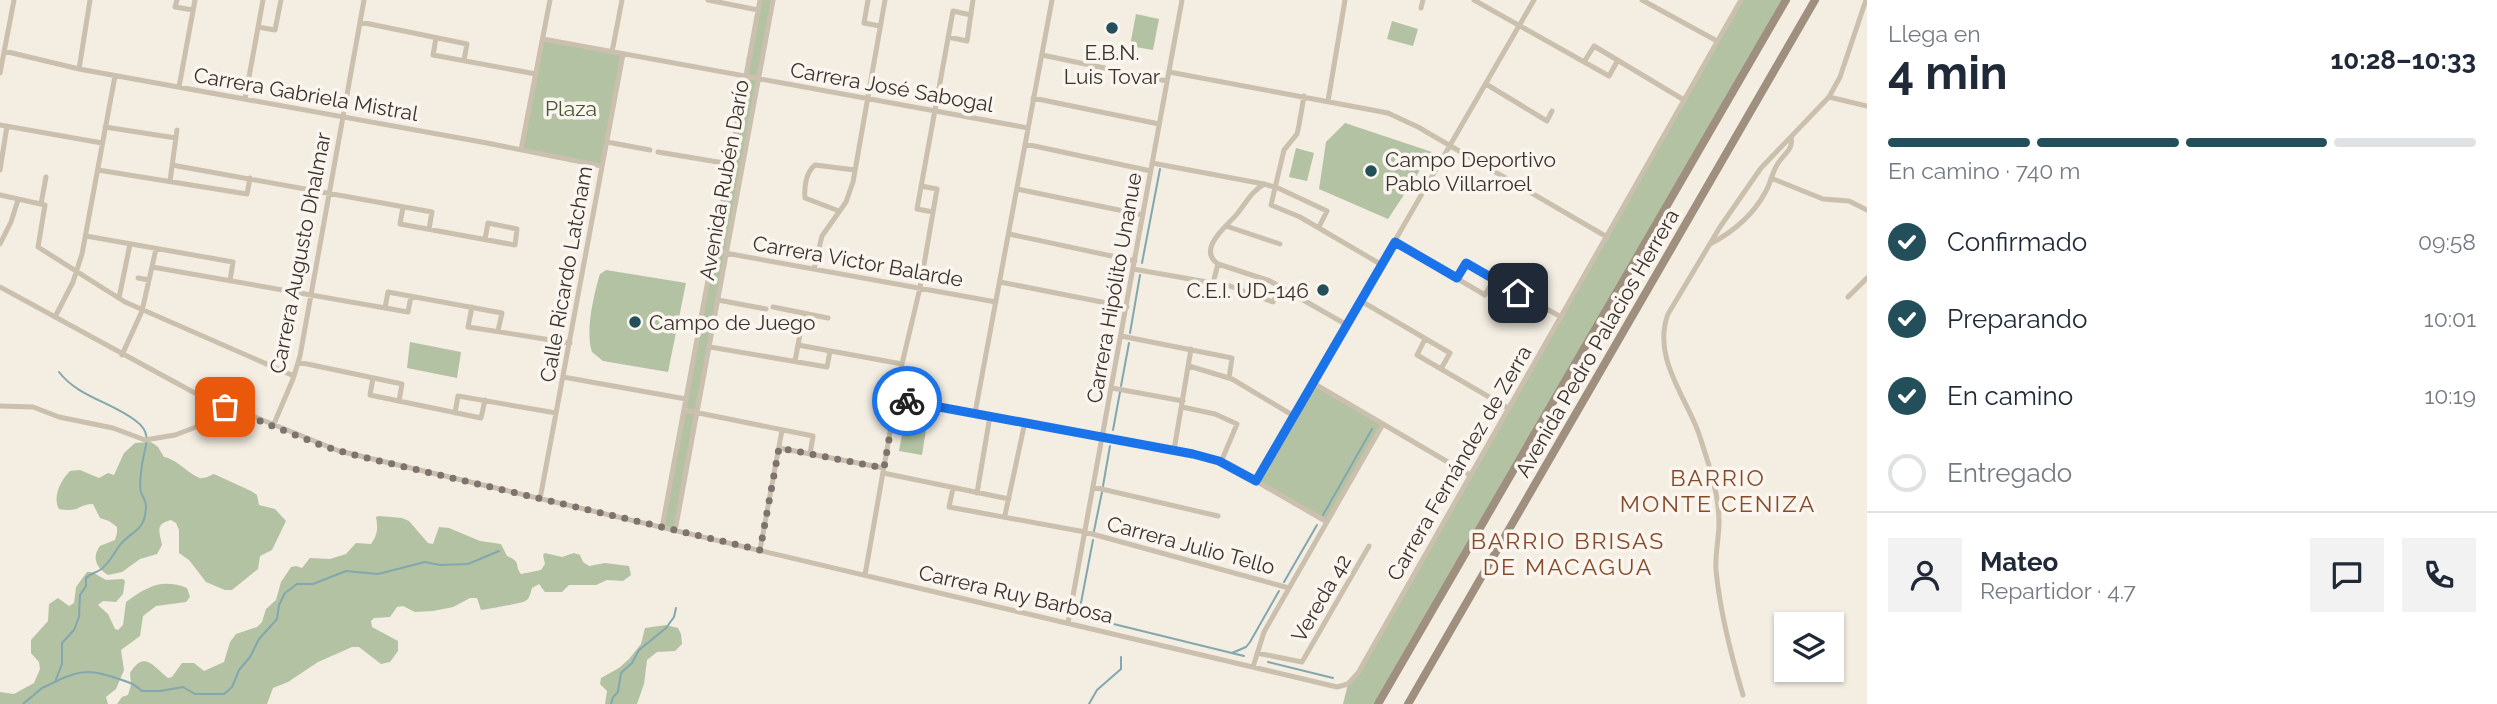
<!DOCTYPE html>
<html lang="es">
<meta charset="utf-8">
<style>
body{margin:0;font-family:Raleway,sans-serif;background:#f2f2f3;color:#1f2937;height:100vh;display:flex;flex-direction:column;font-size:26px;white-space:nowrap}
*{box-sizing:border-box;margin:0}
p{font-size:23px;color:#747a83}
.icon{flex:none;width:38px;height:38px;fill:none;stroke:currentColor;stroke-width:2;stroke-linecap:round;stroke-linejoin:round}
.map{position:relative;flex:1;overflow:hidden}
.details{display:flex;flex-direction:column;background:#fff;width:630px}
.details>*{flex:none}
.tools{position:absolute;left:1774px;top:612px;display:grid;gap:14px}
.tools a{display:grid;place-items:center;width:70px;height:70px;border-radius:0px;background:#fff;box-shadow:0 2px 5px #0004;font-size:35px}
.pin{position:absolute;display:grid;place-items:center;width:60px;height:60px;color:#fff;margin:-30px;border-radius:14px;box-shadow:0 4px 10px #0006}
.courier{position:absolute;display:grid;place-items:center;width:70px;height:70px;margin:-35px;border:5px solid #1a73e8;border-radius:50%;background:#fff;color:#222;box-shadow:0 2px 9px #0007}
.headline em{font-style:normal;font-weight:700}
.headline div{display:flex;flex-direction:column-reverse}
.headline{display:flex;align-items:center;justify-content:space-between;height:119px;padding:0 21px}
h1{font-size:46px;font-weight:700;line-height:52px}
.bar{display:grid;grid-template-columns:repeat(4,1fr);gap:10px 7px;align-content:center;height:84px;padding:0 21px}
.bar i{height:9px;border-radius:5px;background:#e0e1e3}
.bar .selected{background:#234f5a}
.bar p{grid-column:span 4}
.line{display:flex;align-items:center;gap:18px;padding:0 21px;border-top:2px solid #e0e1e3}
.line div{flex:1}
.round{display:grid;place-items:center;flex:none;width:74px;height:74px;border-radius:0px;background:#f2f2f3}
ol{padding:0 21px;list-style:none}
li{display:flex;align-items:center;gap:21px;height:77px}
li p{margin-inline-start:auto}
li .icon{padding:7px;border-radius:50%;background:#234f5a;color:#fff;stroke-width:4}
li:last-child{color:#747a83}
li i{width:38px;height:38px;border:4px solid #e0e1e3;border-radius:50%}
main{display:flex;flex:1;min-height:0}
.map>svg:first-child{display:block}
.green{fill:#b3c2a2}
.lines{fill:none;stroke-linecap:round;stroke-linejoin:round}
.stream{stroke:#82a7af;stroke-width:2}
.minor{stroke:#cbbfae;stroke-width:5}
.secondary{stroke:#9f8f7f;stroke-width:8}
.done{stroke:#7b736c;stroke-width:7;stroke-dasharray:0 12.6}
.route{stroke:#1a73e8;stroke-width:9}
.poi-dot{fill:#234f5a;stroke:#faf6ef;stroke-width:2.5}
.labels{text-anchor:middle;dominant-baseline:central;stroke-width:7;stroke-linejoin:round;paint-order:stroke}
.poi-label{font-size:21px;fill:#3a322c;stroke:#faf6ef;text-anchor:start}
.street-label{font-size:21px;fill:#3a322c;stroke:#faf6ef}
.park-label{font-size:21px;fill:#445731;stroke:#faf6ef}
.neighbourhood-label{font-size:23px;letter-spacing:2px;fill:#854b29;stroke:#faf6ef}
</style>
<main>
<div class="map">
<svg width="1867" height="704" viewBox="0 0 1867 704">
<rect width="100%" height="100%" fill="#f3ede2"/>
<path class="green" d="M760 0H773L675 531 662 528Z
M1741 0H1786L1378 704H1343L1348 684 1353 681Z
M1136 14 1159 19 1153 50 1130 46Z
M1392 21 1418 29 1413 46 1387 39Z
M543 39 623 54 602 166 521 150Z
M1345 123 1432 152 1388 219 1319 189 1326 142Z
M1296 148 1314 153 1307 181 1289 177Z
M606 270 686 283 668 372 603 361 592 352C585 333 594 293 600 274Z
M410 342 461 352 457 378 407 368Z
M1313 383 1383 424 1327 522 1256 481Z
M905 419 927 423 922 455 899 451Z
M151 442 158 447 164 457C178 459 194 480 203 478 207 478 210 475 214 474L251 491 257 495 259 505 275 509 286 521 272 550 260 556 258 569 232 590H225L206 582 189 560 179 553V530L176 523 171 520C154 524 160 533 162 545L157 554 140 559 122 572 108 575C97 568 91 558 100 546L115 540 117 533V527L109 521 100 518 93 504C78 504 80 513 59 509 52 497 61 480 70 471L80 470 99 478 108 473 114 475 124 453 135 443Z
M379 516 402 518 409 521 428 543 433 544 439 527 449 528 480 541 501 544 507 556C522 562 514 565 521 574L541 570 545 564 543 555 545 553 562 557 574 553 580 555 583 562 589 566 605 563 629 566 631 575 623 581 607 580 596 585H569L562 592H545L539 584 532 588C530 594 530 600 523 602 520 603 484 610 481 610L477 598H470L453 607 433 611 415 612 403 606 397 607 390 617 374 618 371 621 372 627 398 641V651L390 662 381 664 359 647H352L318 662 288 682 273 688 267 704H117L122 697 128 695 131 685 130 673C145 649 154 668 168 678L172 677 182 663H194L204 671 224 662 230 642 236 634 257 627 262 622 266 609 276 600 281 582 291 567 296 566 302 568 310 558 330 559 346 554 356 543 371 544C378 535 378 527 376 517Z
M87 572H92L106 580 123 579 125 581 123 594 116 602 103 601 98 605 108 614 115 629 118 630 123 625 126 602C146 587 162 578 187 588L190 597 186 602 156 606 143 616 140 636 121 650 124 670 116 689 106 697 108 704H0V692L14 694 34 683 40 669 39 662 31 653V640L48 621 49 604 58 598 69 606 74 603 76 587Z
M666 625 678 628 681 634 682 644 675 651 657 652 647 660 644 684 637 704H605L607 691 600 684 601 678 619 668 629 659 641 644 645 628Z"/>
<g class="lines">
<path class="stream" d="M1142 263 1160 169
M1130 333 1140 275
M1121 386 1129 343
M1113 430 1120 392
M1103 486 1110 446
M1323 515 1372 429
M1094 531 1102 492
M1093 540 1080 608 1081 616 1244 656
M1284 582 1317 525
M1232 653 1246 647 1250 642 1279 591
M1268 662 1333 678
M55 682C82 668 94 670 122 680 131 683 134 684 142 691H160L183 687 195 694H224L232 687 239 670 250 657 259 639 277 619 279 605 285 593 297 584H313L346 571 378 574 425 562 440 565 468 564 499 551
M23 704 42 688 55 682 62 664V643L74 630 79 617 80 595 86 586V578C90 574 95 573 100 570 110 563 113 554 120 545 132 530 145 532 146 507 146 500 143 498 141 492 139 485 141 472 142 465 144 448 154 434 136 421 112 402 78 397 59 372
M611 704 613 697 618 692 621 673 632 663 639 650 666 628 674 617 676 608
M1089 704 1097 690 1121 669V657"/>
<path class="minor" d="M177 0 175 7 193 10
M708 0 758 10
M868 0 864 23 880 26
M1474 0 1609 76 1618 60
M1642 0 1717 41
M1421 8 1423 0
M360 22 467 44 464 60
M258 27 275 30 281 0
M948 37 967 41 973 0
M436 38 433 55 536 74
M543 39 1028 128
M4 51 79 69 487 143 602 166
M612 52 622 0
M1042 55 1167 81
M1584 62 1594 46 1684 100
M79 69 90 0
M1169 72 1388 113 1418 127 1607 237
M0 73 14 0
M1486 84 1547 121 1552 111
M179 87 195 0
M1304 96 1299 125 1297 134 1284 150 1271 205 1300 217 1382 265
M1829 97 1867 106
M1033 98 1159 124
M245 99 263 0
M1328 101 1345 0
M0 125 102 143
M105 127 176 138
M607 142 650 150
M1025 144 1151 171
M521 150 550 0
M658 152 730 164
M1152 163 1264 184 1278 188 1327 211 1319 227
M172 165 432 212 429 229
M0 170 7 126
M98 170 247 194 250 178
M1771 178 1823 199 1849 201 1867 210
M170 181 177 130
M1017 189 1143 215
M0 195 45 205 38 247 125 302 294 376
M41 204 46 177
M403 207 400 224 515 245 517 229 488 223 485 239
M839 211 805 198C804 187 806 172 815 165L855 170
M933 212 917 209 953 11 971 15
M1226 226 1280 244
M1009 234 1135 261
M86 236 233 262 230 281
M1395 242 1485 295 1494 279
M0 244 11 222 18 200
M1710 244C1733 232 1754 214 1766 191 1771 182 1772 173 1777 165 1783 154 1794 150 1791 137
M714 251 996 302
M1218 264 1270 281 1347 325
M1218 264C1196 249 1228 225 1237 214 1246 203 1251 192 1264 184
M152 267 408 312 411 296
M814 269 822 236 846 202 853 182 885 0
M1133 269 1230 286 1273 302 1281 287
M138 278 149 280
M1457 278 1466 263 1561 317
M1000 282 1127 307
M1213 283 1218 264
M0 287 193 392 339 451 1337 687 1348 684 1358 673 1741 0
M1848 297 1867 278
M119 298 130 244
M718 300 766 309
M1361 301 1450 353 1441 369
M472 307 468 327 570 343
M773 307 828 318
M385 308 388 292 502 313 498 331
M55 317 73 282 82 254 115 76
M1121 336 1232 358 1229 378
M1425 339 1417 355 1508 408
M798 345 902 364
M710 347 827 367 830 351
M122 355 142 311 156 249
M795 361 804 313
M298 362 402 384 399 401
M1189 366 1232 379 1294 416
M563 377 686 399
M373 378 370 395 481 418 485 400
M1313 383 1470 475
M1112 388 1183 401
M896 399 1207 457 1242 473 1327 522
M0 406 33 407 59 417 113 428 145 440 175 435 204 424 209 419 216 403
M1182 407 1215 414 1237 424 1221 462
M684 410 813 436 810 454
M455 413 458 396 556 413
M975 413 1052 0
M273 426 293 379 300 356 364 0
M779 448 884 468
M1174 450 1191 349
M883 473 1009 499
M1256 481 1534 0
M1093 487 1218 516
M953 488 949 507 1085 532 1289 588
M977 493 990 416
M540 499 623 54
M1005 515 1025 422
M662 528 760 0
M675 531 773 0
M760 550 782 430
M865 575 902 364 920 288 937 189 921 186
M1068 623 1182 0
M1257 653 1302 662 1369 546
M1253 667 1264 632 1383 424
M1743 695C1731 655 1720 612 1716 570 1715 552 1719 539 1719 522 1719 493 1708 462 1699 434 1685 395 1652 357 1668 314L1720 227 1761 168 1829 97 1840 77 1866 0"/>
<path class="secondary" d="M1378 704 1786 0
M1408 704 1815 0"/>
</g>
<g class="lines">
<path class="done" d="M225 407 323 446 358 456 760 550 779 448 884 468 896 399 907 401"/>
<path class="route" d="M907 401 1193 454 1219 461 1256 481 1395 242 1457 278 1466 263 1518 293"/>
</g>
<g class="poi-dot">
<circle cx="1112" cy="28" r="7"/>
<circle cx="1371" cy="171" r="7"/>
<circle cx="1323" cy="290" r="7"/>
<circle cx="635" cy="322" r="7"/>
</g>
<g class="labels">
<g class="poi-label">
<text x="1112" y="52" text-anchor="middle">E.B.N.<tspan x="1112" dy="24">Luis Tovar</tspan></text>
<text x="1385" y="159">Campo Deportivo<tspan x="1385" dy="24">Pablo Villarroel</tspan></text>
<text x="1309" y="290" text-anchor="end">C.E.I. UD-146</text>
<text x="649" y="322">Campo de Juego</text>
</g>
<g class="street-label">
<text transform="translate(892 87) rotate(10)">Carrera José Sabogal</text>
<text transform="translate(306 94) rotate(10)">Carrera Gabriela Mistral</text>
<text transform="translate(724 180) rotate(-80)">Avenida Rubén Darío</text>
<text transform="translate(300 253) rotate(-79)">Carrera Augusto Dhalmar</text>
<text transform="translate(858 261) rotate(10)">Carrera Victor Balarde</text>
<text transform="translate(566 274) rotate(-80)">Calle Ricardo Latcham</text>
<text transform="translate(1114 288) rotate(-80)">Carrera Hipólito Unanue</text>
<text transform="translate(1597 343) rotate(-60)">Avenida Pedro Palacios Herrera</text>
<text transform="translate(1459 463) rotate(-60)">Carrera Fernández de Zerra</text>
<text transform="translate(1191 545) rotate(15)">Carrera Julio Tello</text>
<text transform="translate(1016 594) rotate(13)">Carrera Ruy Barbosa</text>
<text transform="translate(1321 598) rotate(-60)">Vereda 42</text>
</g>
<g class="park-label">
<text x="571" y="108">Plaza</text>
</g>
<g class="neighbourhood-label">
<text x="1718" y="477">BARRIO<tspan x="1718" dy="26">MONTE CENIZA</tspan></text>
<text x="1568" y="540">BARRIO BRISAS<tspan x="1568" dy="26">DE MACAGUA</tspan></text>
</g>
</g>
</svg>
<div class="tools">
<a><svg class="icon" aria-label="layers" viewBox="0 0 24 24"><path d="M12 4l9 5-9 5-9-5zM3 14l9 5 9-5"/></svg></a>
</div>
<div class="pin" style="left:225px;top:407px;background:#ea580c"><svg class="icon" aria-label="bag" viewBox="0 0 24 24"><path d="M5 8h14l-1 12H6zM9 8a3 3 0 0 1 6 0"/></svg></div>
<div class="pin" style="left:1518px;top:293px;background:#1f2937"><svg class="icon" aria-label="home" viewBox="0 0 24 24"><path d="M3 11l9-7 9 7M6 9v11h12V9"/></svg></div>
<div class="courier" style="left:907px;top:401px"><svg class="icon" aria-label="bike" viewBox="0 0 24 24"><circle cx="6" cy="16" r="4"/><circle cx="18" cy="16" r="4"/><path d="M6 16l4-8h5l3 8M10 8l3 8H6M13 5h3"/></svg></div>
</div>
<section class="details">
<div class="headline"><div><h1>4 min</h1><p>Llega en</p></div><em>10:28–10:33</em></div>
<div class="bar"><i class="selected"></i><i class="selected"></i><i class="selected"></i><i></i><p>En camino · 740 m</p></div>
<ol>
<li><svg class="icon" aria-label="check" viewBox="0 0 24 24"><path d="M5 12l5 5 9-10"/></svg>Confirmado<p>09:58</p></li>
<li><svg class="icon" aria-label="check" viewBox="0 0 24 24"><path d="M5 12l5 5 9-10"/></svg>Preparando<p>10:01</p></li>
<li><svg class="icon" aria-label="check" viewBox="0 0 24 24"><path d="M5 12l5 5 9-10"/></svg>En camino<p>10:19</p></li>
<li><i></i>Entregado</li>
</ol>
<div class="line" style="height:126px"><a class="round"><svg class="icon" aria-label="person" viewBox="0 0 24 24"><circle cx="12" cy="8" r="4"/><path d="M4 21q1-7 8-7t8 7"/></svg></a><div><b>Mateo</b><p>Repartidor · 4.7</p></div><a class="round"><svg class="icon" aria-label="chat" viewBox="0 0 24 24"><path d="M4 5h16v11H9l-5 4z"/></svg></a><a class="round"><svg class="icon" aria-label="phone" viewBox="0 0 24 24"><path d="M5 4h4l2 5-3 2q2 4 5 5l2-3 5 2v4C11 20 4 13 5 4z"/></svg></a></div>
</section>
</main>
